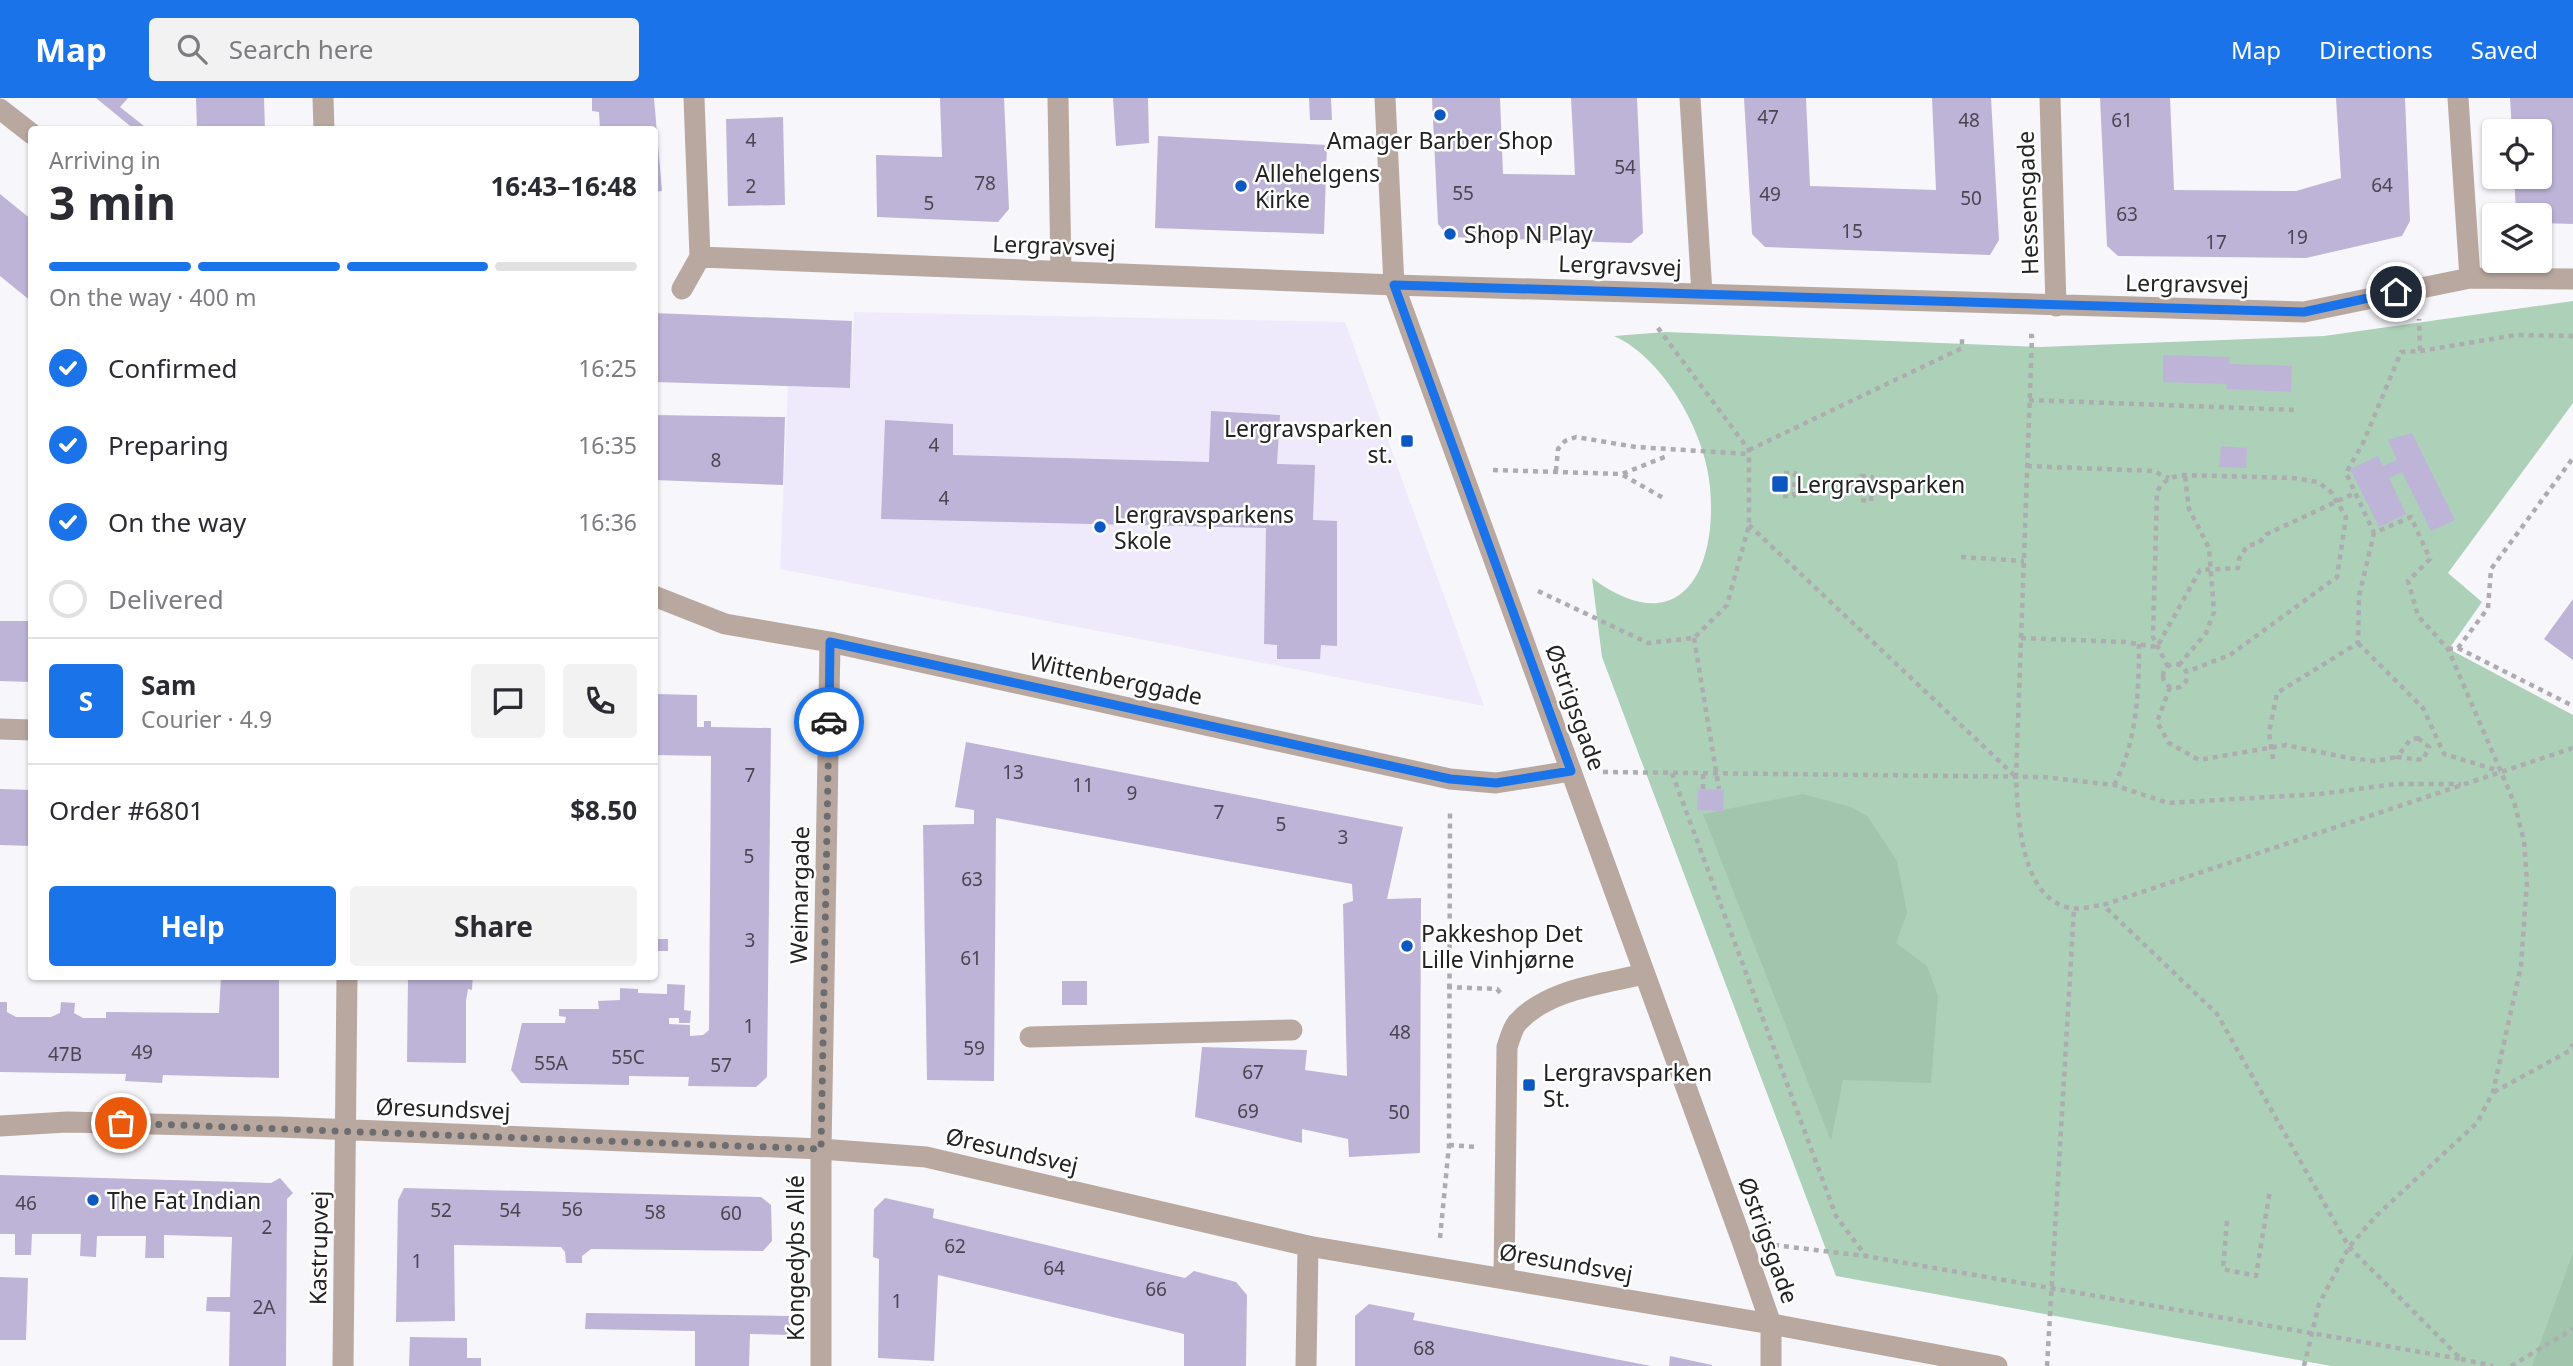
<!DOCTYPE html>
<meta charset="utf-8">
<style>
body{margin:0;font-family:"Noto Sans",sans-serif;background:#f2f2f3;color:#2b2b33;height:100vh;display:flex;flex-direction:column;font-size:26px;white-space:nowrap}
*{box-sizing:border-box;margin:0}
p{font-size:23px;color:#7c7c81}
.icon{flex:none;width:38px;height:38px;fill:none;stroke:currentColor;stroke-width:2;stroke-linecap:round;stroke-linejoin:round}
.map{position:relative;flex:1;overflow:hidden}
.drawer{position:absolute;left:28px;top:28px;width:630px;height:854px;display:flex;flex-direction:column;background:#fff;border-radius:7px;box-shadow:0 2px 5px #0004}
.drawer>*{flex:none}
.fabs{position:absolute;left:2482px;top:21px;display:grid;gap:14px}
.fabs a{display:grid;place-items:center;width:70px;height:70px;border-radius:7px;background:#fff;box-shadow:0 2px 5px #0004;font-size:35px}
.pin{position:absolute;display:grid;place-items:center;width:60px;height:60px;color:#fff;margin:-30px;border:4px solid #fff;border-radius:50%;box-shadow:0 2px 7px #0007}
.courier{position:absolute;display:grid;place-items:center;width:70px;height:70px;margin:-35px;border:5px solid #1a73e8;border-radius:50%;background:#fff;color:#222;box-shadow:0 2px 9px #0007}
.headline em{font-style:normal;font-weight:700}
.headline div{display:flex;flex-direction:column-reverse}
.headline{display:flex;align-items:center;justify-content:space-between;height:119px;padding:0 21px}
h1{font-size:46px;font-weight:700;line-height:52px}
.bar{display:grid;grid-template-columns:repeat(4,1fr);gap:10px 7px;align-content:center;height:84px;padding:0 21px}
.bar i{height:9px;border-radius:5px;background:#e1e1e2}
.bar .selected{background:#1a73e8}
.bar p{grid-column:span 4}
.line{display:flex;align-items:center;gap:18px;padding:0 21px;border-top:2px solid #e1e1e2}
.line div{flex:1}
.round{display:grid;place-items:center;flex:none;width:74px;height:74px;border-radius:7px;background:#f2f2f3}
ol{padding:0 21px;list-style:none}
li{display:flex;align-items:center;gap:21px;height:77px}
li p{margin-inline-start:auto}
li .icon{padding:7px;border-radius:50%;background:#1a73e8;color:#fff;stroke-width:4}
li:last-child{color:#7c7c81}
li i{width:38px;height:38px;border:4px solid #e1e1e2;border-radius:50%}
.button{display:flex;gap:14px;margin-top:auto;padding:14px 21px}
.button a{flex:1;height:80px;border-radius:7px;background:#1a73e8;color:#fff;font-size:28px;font-weight:700;line-height:80px;text-align:center}
.button a+a{background:#f2f2f3;color:#2b2b33}
header{display:flex;align-items:center;gap:42px;box-sizing:border-box;height:98px;padding:0 35px;background:#1a73e8;color:#fff}
header strong{font-size:33px}
nav{display:flex;gap:38px;margin-inline-start:auto;font-size:24px}
.search{width:490px;height:63px;background:#f2f2f3;display:flex;align-items:center;gap:18px;box-sizing:border-box;padding:0 24px;border-radius:7px;color:#7c7c81;font-size:26px}
.map>svg:first-child{display:block}
.education{fill:#eeeafc}
.green{fill:#add0b8}
.forest{fill:#a1c5ad}
.building{fill:#beb4d8}
.lines{fill:none;stroke-linecap:round;stroke-linejoin:round}
.path{stroke:#adacb0;stroke-width:4.5;stroke-dasharray:5 5;stroke-linecap:butt}
.service{stroke:#b9a8a0;stroke-width:21}
.minor{stroke:#b9a8a0;stroke-width:21}
.tertiary{stroke:#b9a8a0;stroke-width:21}
.done{stroke:#6d6c6f;stroke-width:7;stroke-dasharray:0 12.6}
.route{stroke:#1a73e8;stroke-width:9}
.poi-dot{fill:#0c58c3;stroke:#fff;stroke-width:2.5}
.labels{text-anchor:middle;dominant-baseline:central;stroke-width:5;stroke-linejoin:round;paint-order:stroke}
.number-label{font-size:19px;fill:#494650}
.poi-label{font-size:23px;fill:#222223;stroke:#fff;text-anchor:start}
.street-label{font-size:23px;fill:#222223;stroke:#fff}
</style>
<header>
<strong>Map</strong>
<div class="search"><svg class="icon" aria-label="search" viewBox="0 0 24 24"><circle cx="10" cy="10" r="6"/><path d="M15 15l6 6"/></svg>Search here</div>
<nav><a>Map</a><a>Directions</a><a>Saved</a></nav>
</header>
<div class="map">
<svg width="2573" height="1268" viewBox="0 0 2573 1268">
<rect width="100%" height="100%" fill="#f7f6fb"/>
<path class="education" d="M854 214 1345 224 1484 608 780 471 788 288 850 290Z"/>
<path class="green" d="M2573 203V305L2448 475 2482 504 2449 551 2573 617V1268H2331L1836 1178 1602 559 1592 480C1679 545 1718 474 1710 389 1706 336 1664 260 1614 238L1666 234 2040 249 2324 238Z"/>
<path class="forest" d="M1803 696 1851 709 1868 719 1897 763 1907 815 1896 845 1927 868 1938 898 1931 985 1843 982 1831 1043 1703 716Z
M2573 1155V1268H2532Z"/>
<path class="building" d="M96 0H128L120 9 149 32H135Z
M196 0H264L265 32H197Z
M592 0H654L662 93 654 94V32H600L599 14 592 13Z
M940 0H1004L1009 111 998 124 877 119 876 57 942 59Z
M1113 0H1148L1149 45 1116 48Z
M1309 0H1331L1332 22H1310Z
M1432 0H1500L1503 76 1575 77 1571 0H1637L1643 135 1631 145 1449 139 1438 126Z
M1744 0H1806L1810 88 1936 92 1932 0H1991L1999 142 1990 157 1765 149 1752 136Z
M2100 0H2170L2174 92 2296 93 2341 80 2336 0H2405L2410 123 2402 138 2306 160 2118 158 2107 148Z
M2510 0H2573V126L2539 125V117H2521L2516 113 2514 79H2539V33H2512Z
M783 19 785 107 728 108 726 21Z
M1158 38 1327 47 1324 136 1155 130Z
M0 96 32 122V204L0 178Z
M654 215 852 223 850 290 654 284Z
M2163 257 2230 259 2229 266 2292 268 2291 294 2226 291 2227 286 2163 284Z
M1211 313 1280 317 1277 366 1315 367 1313 422 1337 423V548L1321 547 1320 561H1277V547L1264 546 1266 430 881 421 885 322 953 326V357L1209 364Z
M654 317 785 319 783 387 654 382Z
M2412 335 2455 422 2431 433 2402 374 2389 380 2406 416 2379 429 2350 371 2378 358 2383 368 2397 362 2388 342Z
M2221 348 2247 350 2246 370 2219 369Z
M2573 501V562L2544 541Z
M0 523H32V584L0 583Z
M654 596 697 597V629H704V623H711V629L771 630 767 979 756 989 688 988 689 979 629 978V987L521 985 511 972 522 925H565L566 919 559 918V911H599L598 903 620 902V890L638 891V895L667 896V886L685 887 684 912 691 913 690 925H679V920H669V926L690 927V938L703 937 709 932 711 658 654 657Z
M966 644 1403 729 1387 801 1421 800 1420 1055 1349 1059 1348 1041 1302 1031V1045L1195 1019 1202 949 1307 952 1305 972 1347 978 1343 806 1353 803 1352 786 996 720 994 983 927 982 923 727 974 726V712L955 709Z
M0 691 32 692V748L0 747Z
M1698 691 1724 692 1723 713 1697 712Z
M654 841H668V853H654Z
M221 878H279V980L163 977 162 985 125 983 126 976 0 974V904H7V914L16 919H51L60 915 61 904 75 905 74 915 83 920H106V914L219 915Z
M408 878H473L472 892 468 891 466 903V965L407 964Z
M1062 883H1087V907H1062Z
M0 1077 271 1085 280 1080 293 1095 287 1101 286 1268H229L230 1214 206 1213 207 1199H230L232 1139 164 1137V1160H145L146 1138H97L96 1159 80 1158 81 1136H32L31 1157H15V1136H0Z
M404 1090 761 1099 771 1107 772 1143 763 1153 591 1151 582 1158V1165H566L565 1154 561 1149 454 1147 455 1223 396 1224 398 1102Z
M885 1100 934 1111 933 1120 1185 1180 1194 1173 1236 1184 1247 1197 1246 1268H1184V1236L938 1177 934 1263 878 1260 879 1161 873 1159 874 1111Z
M0 1179 28 1180 26 1242H0Z
M1369 1206 1415 1215 1413 1222 1651 1268H1355V1218Z
M586 1215 790 1218V1237L750 1236 749 1268H695V1233L585 1231Z
M410 1239 467 1240V1260H481V1268H409Z
M1670 1258 1712 1267V1268H1669Z"/>
<g class="lines">
<path class="path" d="M2029 238H2032L2016 679C2018 718 2020 800 2070 810 2080 812 2092 808 2103 807L2573 650
M2420 253 2516 237 2573 238
M2029 302 2296 312
M1749 352 1962 250V240
M2027 368 2153 373 2169 380
M1493 372 1622 376 1667 358
M1556 373 1558 351 1565 343 1576 339 1636 349 1749 356
M1784 375H1795L1794 398H1783Z
M1623 377 1665 401
M1861 378 1872 379 1871 403 1860 402Z
M1749 427 2015 678
M1961 459 2024 463
M1538 493 1648 545 1694 540 1727 507 1749 427V352L1655 226
M1694 540 1719 691
M2021 540 2125 544 2157 549 2200 472 2238 470 2239 461 2247 448 2259 445 2267 436 2355 395
M2358 545 2423 610 2444 656 2500 673
M2458 550 2488 510 2491 471 2573 360
M2448 551 2458 550 2573 608
M2163 578a12 12 0 1 1 24 0a12 12 0 1 1-24 0Z
M2179 567 2206 535 2214 514 2209 450 2189 411 2185 378
M2168 569 2153 539 2157 394C2163 383 2169 380 2181 377L2293 380 2318 384 2331 394 2346 419 2337 479 2230 557 2186 574
M2170 589 2157 624 2169 645 2199 662 2286 647 2349 660 2375 663 2397 659
M2418 640 2429 649 2423 662 2397 659 2410 642Z
M2273 661 2269 635 2277 595 2358 545 2359 498 2374 435
M1603 674 2043 679 2114 687 2168 705 2320 696 2395 686H2461
M1672 675 1836 1118 1865 1157
M2114 687C2137 644 2139 594 2139 546
M1703 691V676
M1447 889 1497 891 1503 898
M2494 994 2569 953 2573 946
M1449 1047 1477 1049
M2227 1123 2223 1171 2256 1178 2270 1092
M1440 1140 1449 1047 1450 712
M1774 1147 1865 1158 2461 1261 2349 1149 2217 916 2103 807
M2461 1261 2493 1268
M2047 1268 2074 811
M2304 1268 2319 1206 2349 1149 2377 1117 2477 1025 2493 994 2521 868 2527 783 2524 743 2514 704 2448 551 2418 518 2408 483 2430 461 2411 419 2374 435 2346 375 2363 345 2401 254 2420 253 2419 221
M2511 1268 2573 1231"/>
<path class="service" d="M1030 939 1292 932
M1504 1180 1507 949C1510 941 1512 930 1518 924 1548 891 1603 886 1644 876"/>
<path class="minor" d="M323 0 324 32
M694 0 700 159
M1058 0 1061 173
M1690 0 1702 196
M2050 0 2056 208
M2458 0 2470 180
M682 191 700 159 1394 187 2304 214 2470 180 2573 181
M654 498 725 526 830 544 1450 681 1496 685 1571 673
M0 631 32 632
M821 1268V1051L830 544
M1306 1268 1308 1148"/>
<path class="tertiary" d="M1385 0 1394 187 1742 1143 1771 1226V1268
M0 11 32 36
M0 1028 67 1024 280 1029 821 1051 926 1059 1308 1148 1771 1226 1997 1268
M343 1268 347 878"/>
</g>
<g class="lines">
<path class="done" d="M121 1025 821 1051 829 624"/>
<path class="route" d="M829 624 830 544 1450 681 1496 685 1571 673 1394 187 2304 214 2396 194"/>
</g>
<g class="poi-dot">
<circle cx="1440" cy="17" r="7"/>
<circle cx="1241" cy="88" r="7"/>
<circle cx="1450" cy="136" r="7"/>
<rect x="1400" y="336" width="14" height="14" rx="3.5"/>
<rect x="1771" y="377" width="18" height="18" rx="3.5"/>
<circle cx="1100" cy="429" r="7"/>
<circle cx="1407" cy="848" r="7"/>
<rect x="1522" y="980" width="14" height="14" rx="3.5"/>
<circle cx="93" cy="1102" r="7"/>
</g>
<g class="labels">
<g class="number-label">
<text x="1768" y="19">47</text>
<text x="1969" y="22">48</text>
<text x="2122" y="22">61</text>
<text x="751" y="42">4</text>
<text x="1625" y="69">54</text>
<text x="985" y="85">78</text>
<text x="2382" y="87">64</text>
<text x="751" y="88">2</text>
<text x="1463" y="95">55</text>
<text x="1770" y="96">49</text>
<text x="1971" y="100">50</text>
<text x="929" y="105">5</text>
<text x="2127" y="116">63</text>
<text x="1852" y="133">15</text>
<text x="2297" y="139">19</text>
<text x="2216" y="144">17</text>
<text x="934" y="347">4</text>
<text x="716" y="362">8</text>
<text x="944" y="400">4</text>
<text x="1013" y="674">13</text>
<text x="750" y="677">7</text>
<text x="1083" y="687">11</text>
<text x="1132" y="695">9</text>
<text x="1219" y="714">7</text>
<text x="1281" y="726">5</text>
<text x="1343" y="739">3</text>
<text x="749" y="758">5</text>
<text x="972" y="781">63</text>
<text x="750" y="842">3</text>
<text x="971" y="860">61</text>
<text x="749" y="928">1</text>
<text x="1400" y="934">48</text>
<text x="974" y="950">59</text>
<text x="142" y="954">49</text>
<text x="65" y="956">47B</text>
<text x="628" y="959">55C</text>
<text x="551" y="965">55A</text>
<text x="721" y="967">57</text>
<text x="1253" y="974">67</text>
<text x="1248" y="1013">69</text>
<text x="1399" y="1014">50</text>
<text x="26" y="1105">46</text>
<text x="572" y="1111">56</text>
<text x="441" y="1112">52</text>
<text x="510" y="1112">54</text>
<text x="655" y="1114">58</text>
<text x="731" y="1115">60</text>
<text x="267" y="1129">2</text>
<text x="955" y="1148">62</text>
<text x="417" y="1163">1</text>
<text x="1054" y="1170">64</text>
<text x="1156" y="1191">66</text>
<text x="897" y="1203">1</text>
<text x="264" y="1209">2A</text>
<text x="1424" y="1250">68</text>
</g>
<g class="poi-label">
<text x="1440" y="42" text-anchor="middle">Amager Barber Shop</text>
<text x="1255" y="75">Allehelgens<tspan x="1255" dy="26">Kirke</tspan></text>
<text x="1464" y="136">Shop N Play</text>
<text x="1393" y="330" text-anchor="end">Lergravsparken<tspan x="1393" dy="26">st.</tspan></text>
<text x="1796" y="386">Lergravsparken</text>
<text x="1114" y="416">Lergravsparkens<tspan x="1114" dy="26">Skole</tspan></text>
<text x="1421" y="835">Pakkeshop Det<tspan x="1421" dy="26">Lille Vinhjørne</tspan></text>
<text x="1543" y="974">Lergravsparken<tspan x="1543" dy="26">St.</tspan></text>
<text x="107" y="1102">The Fat Indian</text>
</g>
<g class="street-label">
<text transform="translate(2027 105) rotate(-92)">Hessensgade</text>
<text transform="translate(1054 147) rotate(2)">Lergravsvej</text>
<text transform="translate(1620 167) rotate(2)">Lergravsvej</text>
<text transform="translate(2187 185) rotate(1)">Lergravsvej</text>
<text transform="translate(1116 580) rotate(12)">Wittenberggade</text>
<text transform="translate(1576 609) rotate(70)">Østrigsgade</text>
<text transform="translate(799 797) rotate(-89)">Weimargade</text>
<text transform="translate(443 1010) rotate(2)">Øresundsvej</text>
<text transform="translate(1012 1052) rotate(13)">Øresundsvej</text>
<text transform="translate(1769 1142) rotate(70)">Østrigsgade</text>
<text transform="translate(318 1150) rotate(-89)">Kastrupvej</text>
<text transform="translate(795 1160) rotate(-90)">Kongedybs Allé</text>
<text transform="translate(1566 1164) rotate(10)">Øresundsvej</text>
</g>
</g>
</svg>
<div class="fabs">
<a><svg class="icon" aria-label="locate" viewBox="0 0 24 24"><circle cx="12" cy="12" r="6"/><path d="M12 2v4M12 18v4M2 12h4M18 12h4"/></svg></a>
<a><svg class="icon" aria-label="layers" viewBox="0 0 24 24"><path d="M12 4l9 5-9 5-9-5zM3 14l9 5 9-5"/></svg></a>
</div>
<div class="pin" style="left:121px;top:1025px;background:#ea580c"><svg class="icon" aria-label="bag" viewBox="0 0 24 24"><path d="M5 8h14l-1 12H6zM9 8a3 3 0 0 1 6 0"/></svg></div>
<div class="pin" style="left:2396px;top:194px;background:#1f2937"><svg class="icon" aria-label="home" viewBox="0 0 24 24"><path d="M3 11l9-7 9 7M6 9v11h12V9"/></svg></div>
<div class="courier" style="left:829px;top:624px"><svg class="icon" aria-label="car" viewBox="0 0 24 24"><path d="M5 17H2v-5l4-1 3-4h7l3 4 3 1v5h-3M9 17h6M6 11h13"/><circle cx="7" cy="17" r="2"/><circle cx="17" cy="17" r="2"/></svg></div>
<section class="drawer">
<div class="headline"><div><h1>3 min</h1><p>Arriving in</p></div><em>16:43–16:48</em></div>
<div class="bar"><i class="selected"></i><i class="selected"></i><i class="selected"></i><i></i><p>On the way · 400 m</p></div>
<ol>
<li><svg class="icon" aria-label="check" viewBox="0 0 24 24"><path d="M5 12l5 5 9-10"/></svg>Confirmed<p>16:25</p></li>
<li><svg class="icon" aria-label="check" viewBox="0 0 24 24"><path d="M5 12l5 5 9-10"/></svg>Preparing<p>16:35</p></li>
<li><svg class="icon" aria-label="check" viewBox="0 0 24 24"><path d="M5 12l5 5 9-10"/></svg>On the way<p>16:36</p></li>
<li><i></i>Delivered</li>
</ol>
<div class="line" style="height:126px"><b class="round" style="background:#1a73e8;color:#fff">S</b><div><b>Sam</b><p>Courier · 4.9</p></div><a class="round"><svg class="icon" aria-label="chat" viewBox="0 0 24 24"><path d="M4 5h16v11H9l-5 4z"/></svg></a><a class="round"><svg class="icon" aria-label="phone" viewBox="0 0 24 24"><path d="M5 4h4l2 5-3 2q2 4 5 5l2-3 5 2v4C11 20 4 13 5 4z"/></svg></a></div>
<div class="line" style="height:91px"><div>Order #6801</div><b>$8.50</b></div>
<div class="button"><a>Help</a><a>Share</a></div>
</section>
</div>
